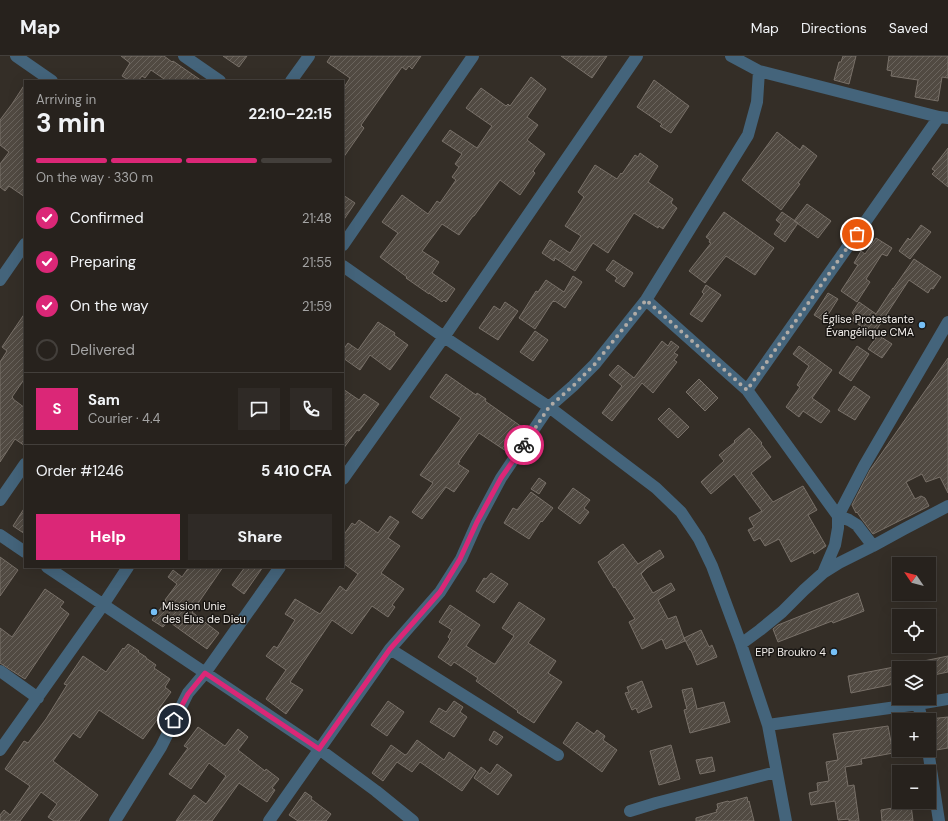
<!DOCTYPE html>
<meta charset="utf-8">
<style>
body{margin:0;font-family:"DM Sans",sans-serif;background:#2f2a26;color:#f1f3f6;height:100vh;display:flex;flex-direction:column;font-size:15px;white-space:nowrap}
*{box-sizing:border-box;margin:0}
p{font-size:13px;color:#a4a4a4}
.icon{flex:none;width:22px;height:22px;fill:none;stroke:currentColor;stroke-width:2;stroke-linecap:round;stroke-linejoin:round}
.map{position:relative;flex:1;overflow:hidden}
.panel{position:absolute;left:24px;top:24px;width:320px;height:488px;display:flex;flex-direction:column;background:#27221d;border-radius:0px;box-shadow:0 4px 16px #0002,0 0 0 1px #433f3b}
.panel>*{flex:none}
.needle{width:26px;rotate:305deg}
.tools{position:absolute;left:892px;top:501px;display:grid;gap:8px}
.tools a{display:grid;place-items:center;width:44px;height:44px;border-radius:0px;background:#27221d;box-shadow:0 4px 16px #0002,0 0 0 1px #433f3b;font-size:20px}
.pin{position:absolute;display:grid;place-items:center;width:34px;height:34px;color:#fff;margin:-17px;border:2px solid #fff;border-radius:50%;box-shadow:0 1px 4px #0007}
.courier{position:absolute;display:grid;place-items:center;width:40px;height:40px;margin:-20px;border:3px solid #db2777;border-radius:50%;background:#fff;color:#222;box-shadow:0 1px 5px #0007}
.head em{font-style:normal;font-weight:700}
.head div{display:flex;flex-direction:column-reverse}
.head{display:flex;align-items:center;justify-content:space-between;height:68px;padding:0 12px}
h1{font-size:26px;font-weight:700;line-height:30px}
.bar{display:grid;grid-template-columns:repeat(4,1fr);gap:6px 4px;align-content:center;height:48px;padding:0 12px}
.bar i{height:5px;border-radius:3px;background:#433f3b}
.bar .on{background:#db2777}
.bar p{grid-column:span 4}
.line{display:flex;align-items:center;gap:10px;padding:0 12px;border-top:1px solid #433f3b}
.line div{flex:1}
.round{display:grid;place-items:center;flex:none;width:42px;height:42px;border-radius:0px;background:#2f2a26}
ol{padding:0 12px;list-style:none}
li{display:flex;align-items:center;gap:12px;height:44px}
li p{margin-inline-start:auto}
li .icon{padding:4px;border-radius:50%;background:#db2777;color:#fff;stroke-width:4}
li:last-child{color:#a4a4a4}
li i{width:22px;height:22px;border:2px solid #433f3b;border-radius:50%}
.action{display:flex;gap:8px;margin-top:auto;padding:8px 12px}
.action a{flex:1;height:46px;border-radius:0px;background:#db2777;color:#fff;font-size:16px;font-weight:700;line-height:46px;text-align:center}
.action a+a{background:#2f2a26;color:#f1f3f6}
header{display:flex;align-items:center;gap:24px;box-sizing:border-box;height:56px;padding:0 20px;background:#27221d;border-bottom:1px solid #433f3b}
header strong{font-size:19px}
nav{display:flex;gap:22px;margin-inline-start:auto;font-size:14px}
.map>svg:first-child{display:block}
.building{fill:url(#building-hatch);stroke:#797169}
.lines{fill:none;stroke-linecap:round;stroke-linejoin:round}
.minor{stroke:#44647b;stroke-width:12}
.done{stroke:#b0aba6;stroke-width:4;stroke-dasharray:0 7.2}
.route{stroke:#db2777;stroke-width:5}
.poi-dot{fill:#76c0f7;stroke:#1a1714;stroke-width:1.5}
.labels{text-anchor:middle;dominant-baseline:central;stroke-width:3;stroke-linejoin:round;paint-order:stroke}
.poi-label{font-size:11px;fill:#f3efeb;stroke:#1a1714;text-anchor:end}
</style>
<header>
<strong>Map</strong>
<nav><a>Map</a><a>Directions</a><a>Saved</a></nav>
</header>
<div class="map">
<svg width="948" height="765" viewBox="0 0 948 765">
<defs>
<pattern id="building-hatch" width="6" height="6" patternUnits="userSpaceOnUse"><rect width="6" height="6" fill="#514a42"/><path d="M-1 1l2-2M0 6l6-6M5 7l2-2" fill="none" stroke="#6a645d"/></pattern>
</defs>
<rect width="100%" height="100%" fill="#342e27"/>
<path class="building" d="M121 0H164L172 6 173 5 202 25H167L151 14 145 22 142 20 138 25H130L122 20 130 7Z
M223 0H247L239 11Z
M331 0H421L412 13 409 10 406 14 402 11 361 69 364 72 343 102V33L350 22 327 6Z
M561 0H607L592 22Z
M843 0H856L849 28 834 24 839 6H841Z
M889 0H948V22L942 21 938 45 915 41 918 24 891 20 892 15 887 14Z
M531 21 546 33 527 61 538 69 527 84 545 98 533 115 535 117 520 139 500 124 474 160H473L459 179 442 168 422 195 439 206 432 217 455 233 446 246 444 244 442 246 429 237V238L406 222 407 221 380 201 398 177 382 166 402 139 428 158 437 145 440 147 456 124 452 121 459 111 455 108 462 98 442 85 450 74 477 92 492 70 466 52 481 32 506 50 508 48 510 50Z
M654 24 689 50 671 77 660 70 662 68 637 51Z
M25 28V141L9 130 5 135 0 131V108L9 96 0 89V64L12 48Z
M777 76 800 94 803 89 817 100 798 127 800 128 781 154 742 124Z
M948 92V131L932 118 935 115 932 113Z
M640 97 658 110 648 126 673 143 671 147 677 152 663 173 659 170 658 172 634 157 608 197 593 187 575 215 555 202 554 205 542 197 550 184 570 197 581 180 565 170 584 141 578 136 595 109 617 123 621 117 622 118 635 99 638 101Z
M343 139 355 147 343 165Z
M807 148 831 165 818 182 794 165Z
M724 156 774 192 755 219 726 200 705 227 689 215 711 187 709 186 710 184 706 181Z
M782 156 798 167 785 186 774 178 781 168 776 164Z
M921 169 931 176 910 203 899 195 908 182 910 184Z
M876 182 892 192 887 200 882 198 866 223 870 226 857 246 841 235 858 209 854 207 861 195 865 198Z
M914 203 941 221 933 233 931 232 928 237 909 224 873 279 852 264 855 260 852 257 859 246 876 258 893 232V233Z
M613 204 633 217 624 231 615 225 617 222 606 214Z
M573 220 582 226 565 252 555 245 554 246 553 245 535 273 519 262 536 235 538 236 546 224 564 236Z
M706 229 721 239 702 266 690 258 704 238 702 236Z
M828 237 838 243 824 265 814 259Z
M505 246 518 255 498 284 479 272 494 250 500 254Z
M25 257V322L12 341 13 342V343L25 352V390L15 383 0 406V306L7 295 2 291Z
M378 266 395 277 394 279 408 289 390 314 370 299 360 314 343 302V294L348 287 358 294Z
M535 275 548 284 533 305 520 296Z
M878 279 892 288 882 302 868 293Z
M662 285 668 290 671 285 679 291 674 297 678 299 674 304 677 306 653 337 642 327 612 365 602 357 622 330 609 319 618 309 634 322Z
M799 290 832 314 812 342 830 355 821 367 803 355 799 361 786 351 800 331 797 329 809 310 793 298Z
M857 290 869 298 851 325 839 317Z
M948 302V437L940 421 926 426 922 418 906 426 915 443 921 440 925 442 929 450 873 478 861 462 857 456 856 457 852 449 870 414Z
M446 318 476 339 477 337 486 343 485 345 522 371 506 395 479 377 459 405H460L458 408 469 415 454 436 446 431 422 463 412 456 433 427 420 419 461 362 430 341Z
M699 323 718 342 705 355 686 336Z
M854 330 870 341 855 364 838 354Z
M343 333 359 344 364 338 379 348 359 375 357 374 343 393Z
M669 352 689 371 678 382 658 363Z
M749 372 762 387 761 388 771 401 751 417 773 446 803 430 817 454 808 459 826 490 814 498 813 495 791 506 779 483 765 490 760 482 754 485 748 474 754 471 749 462 762 455 734 418 711 438 701 426 724 405 719 399 735 386 734 385Z
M539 422 546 427 539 438 531 433Z
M573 432 590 444 584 452 589 456 580 468 558 452Z
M531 436 553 452 542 466 541 465 529 483 504 467 513 452 517 454Z
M25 451V478L13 470Z
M390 460 399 466 388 482 400 490 381 517 404 533 392 549 395 551 388 561 372 550 352 578 332 564 290 626 303 634 286 658 266 643 286 614 266 600 274 590 277 592 295 564 285 558 295 543 320 558 340 530 346 535 358 518 343 507V480L352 467 355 469 359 464 378 477Z
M623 488 638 508 660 494 664 501 647 512 641 518 653 537 671 527 675 534 658 544 668 563 676 560 685 585 666 593 662 583 642 593 629 566 635 563 615 531 614 532 598 506 610 498V497Z
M0 501 18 514 0 540Z
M189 511H223L192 556 219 577 207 593 168 565 163 571 152 564 166 545 165 544 177 528 168 521 173 514 182 521Z
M245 511H263L244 538 232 529Z
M491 517 508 528 494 547 476 535 484 522 486 523Z
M45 533 64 546 60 551 69 558 25 623 0 607V572L12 581Z
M858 537 864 555 833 567 832 565 778 586 773 573 778 569Z
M519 546 545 563 528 587 556 605 548 617 562 626 534 667 517 656 518 655 476 625 478 622 454 606 451 610 438 601 450 583 448 581 452 574 439 566 450 549 480 569 466 590 494 608H495L514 580 502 572Z
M701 574 709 591 712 589 717 601 697 609 691 594H690L684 582Z
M128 588 139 595 138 596 146 601V602L156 609 154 612 170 623 165 631 171 636 158 654 162 657 143 683 99 654 80 682 73 677 53 705 98 739 79 765H54L48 761 57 748 41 736 20 765H0V759L4 754 10 759 30 730 5 713 24 685 28 687 46 663 67 629 64 628 83 600 106 616 123 592 124 593Z
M948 600V616L929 620V612H909V608Z
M899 610V627L851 637 848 620Z
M642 625 652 651 638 657 636 652 632 654 625 637 629 636 627 631Z
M692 632 697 653 724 646 730 666 690 677 684 654 687 653 682 634Z
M388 645 404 656 387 680 371 669Z
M454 645 463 651 460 656 467 661 454 681 430 666 439 652 446 656Z
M948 661V692L936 694 934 689 929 687V663Z
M577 666 594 678 597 674 605 680 603 684 617 694 602 716 563 687Z
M888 670 893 697 861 703 862 708 845 711 848 730 854 729 859 765H849V763L838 764 835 745 811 749 809 737 818 735 817 727 829 725 826 706 838 704 833 678Z
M198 671 225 690 238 673 248 681 238 694 265 715 266 713 279 723 272 732 275 734 267 746 239 727 212 765H176L194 739 206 748 226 720 209 707 191 733 169 718 188 692 184 690Z
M494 675 503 681 497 689 489 684Z
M417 684 444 704 449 696 476 715 462 735 420 706 412 716 397 706 383 725 372 717 391 689 405 699 407 698Z
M671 689 680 723 659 729 650 695Z
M712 701 715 715 700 718 696 704Z
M497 708 512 719 498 739 474 722 481 711 490 718Z
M305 736 312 741 311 743 331 758 326 765H298L289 759Z
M747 741 748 746 749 745 754 765H696V762L717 756 716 754 718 753 717 748 728 745 729 746Z
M911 749 913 765H882L881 754Z"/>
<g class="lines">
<path class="minor" d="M16 0 52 25
M184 0 220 25
M731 0 759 15 939 61 948 62
M291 25 309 0
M343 189 473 0
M343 210 444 281 549 351 656 432 681 456 699 483 712 510 741 588 768 669 786 765
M0 224 25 188
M646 244 747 334 838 460 849 464 857 469 873 490
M747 334 939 61
M343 423 444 281 637 0
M0 444 25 408
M0 479 25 496
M47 511 319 693 376 735 413 765
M823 517 835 489 838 472V460L864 410 948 266
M741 588 760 574 782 556 804 534 823 517 839 507 873 490 904 473 948 450
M390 593 558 699
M0 615 38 642
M918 648 922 664
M768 669 918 648 948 643
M0 694 103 549 128 511
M928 694 939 765
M630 755 656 747 776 716
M115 765 161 691 188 637 205 617 280 511
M269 765 390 593 440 536 461 503 477 467 501 422 549 351 573 330 595 308 646 244 748 79 757 46 759 15"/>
</g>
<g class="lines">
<path class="done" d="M524 389 549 351 573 330 595 308 646 244 747 334 857 178"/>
<path class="route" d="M174 664 188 638 205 617 319 693 390 593 440 536 460 503 477 466 501 422 524 389"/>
</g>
<g class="poi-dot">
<circle cx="922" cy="269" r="4"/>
<circle cx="154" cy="556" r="4"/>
<circle cx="834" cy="596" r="4"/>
</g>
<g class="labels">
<g class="poi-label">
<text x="914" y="263">Église Protestante<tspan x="914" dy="13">Évangélique CMA</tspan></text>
<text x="162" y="550" text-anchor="start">Mission Unie<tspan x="162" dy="13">des Élus de Dieu</tspan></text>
<text x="826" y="596">EPP Broukro 4</text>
</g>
</g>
</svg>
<div class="tools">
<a><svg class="needle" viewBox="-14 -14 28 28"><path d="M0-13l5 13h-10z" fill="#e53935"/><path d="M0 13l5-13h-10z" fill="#a4a4a4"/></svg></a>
<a><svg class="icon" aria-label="locate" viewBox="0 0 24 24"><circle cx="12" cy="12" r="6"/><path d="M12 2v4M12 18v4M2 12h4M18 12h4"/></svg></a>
<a><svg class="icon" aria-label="layers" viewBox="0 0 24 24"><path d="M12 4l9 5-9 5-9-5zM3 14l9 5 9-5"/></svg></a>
<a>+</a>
<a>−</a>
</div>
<div class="pin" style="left:857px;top:178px;background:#ea580c"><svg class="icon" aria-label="bag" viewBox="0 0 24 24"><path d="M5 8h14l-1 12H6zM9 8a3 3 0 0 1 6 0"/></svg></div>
<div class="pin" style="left:174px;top:664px;background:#1f2937"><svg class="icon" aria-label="home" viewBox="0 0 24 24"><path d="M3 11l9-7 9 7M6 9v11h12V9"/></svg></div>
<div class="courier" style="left:524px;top:389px"><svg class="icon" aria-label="bike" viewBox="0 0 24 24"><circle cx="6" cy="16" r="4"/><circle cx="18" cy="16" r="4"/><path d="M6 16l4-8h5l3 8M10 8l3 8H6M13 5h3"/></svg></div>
<section class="panel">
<div class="head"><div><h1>3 min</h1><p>Arriving in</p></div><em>22:10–22:15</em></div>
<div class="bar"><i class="on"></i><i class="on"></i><i class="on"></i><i></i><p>On the way · 330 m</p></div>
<ol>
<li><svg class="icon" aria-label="check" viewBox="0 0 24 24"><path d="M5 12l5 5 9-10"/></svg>Confirmed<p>21:48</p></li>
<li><svg class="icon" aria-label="check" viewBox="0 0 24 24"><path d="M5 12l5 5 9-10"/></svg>Preparing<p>21:55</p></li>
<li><svg class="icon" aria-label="check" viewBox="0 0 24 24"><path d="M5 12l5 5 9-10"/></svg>On the way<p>21:59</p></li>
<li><i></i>Delivered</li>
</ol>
<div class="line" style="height:72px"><b class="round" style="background:#db2777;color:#fff">S</b><div><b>Sam</b><p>Courier · 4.4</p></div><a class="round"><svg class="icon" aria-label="chat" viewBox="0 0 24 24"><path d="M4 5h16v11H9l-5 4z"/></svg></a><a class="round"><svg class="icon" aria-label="phone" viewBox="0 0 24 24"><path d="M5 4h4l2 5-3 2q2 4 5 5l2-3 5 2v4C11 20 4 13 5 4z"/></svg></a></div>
<div class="line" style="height:52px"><div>Order #1246</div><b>5 410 CFA</b></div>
<div class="action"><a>Help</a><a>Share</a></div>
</section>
</div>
